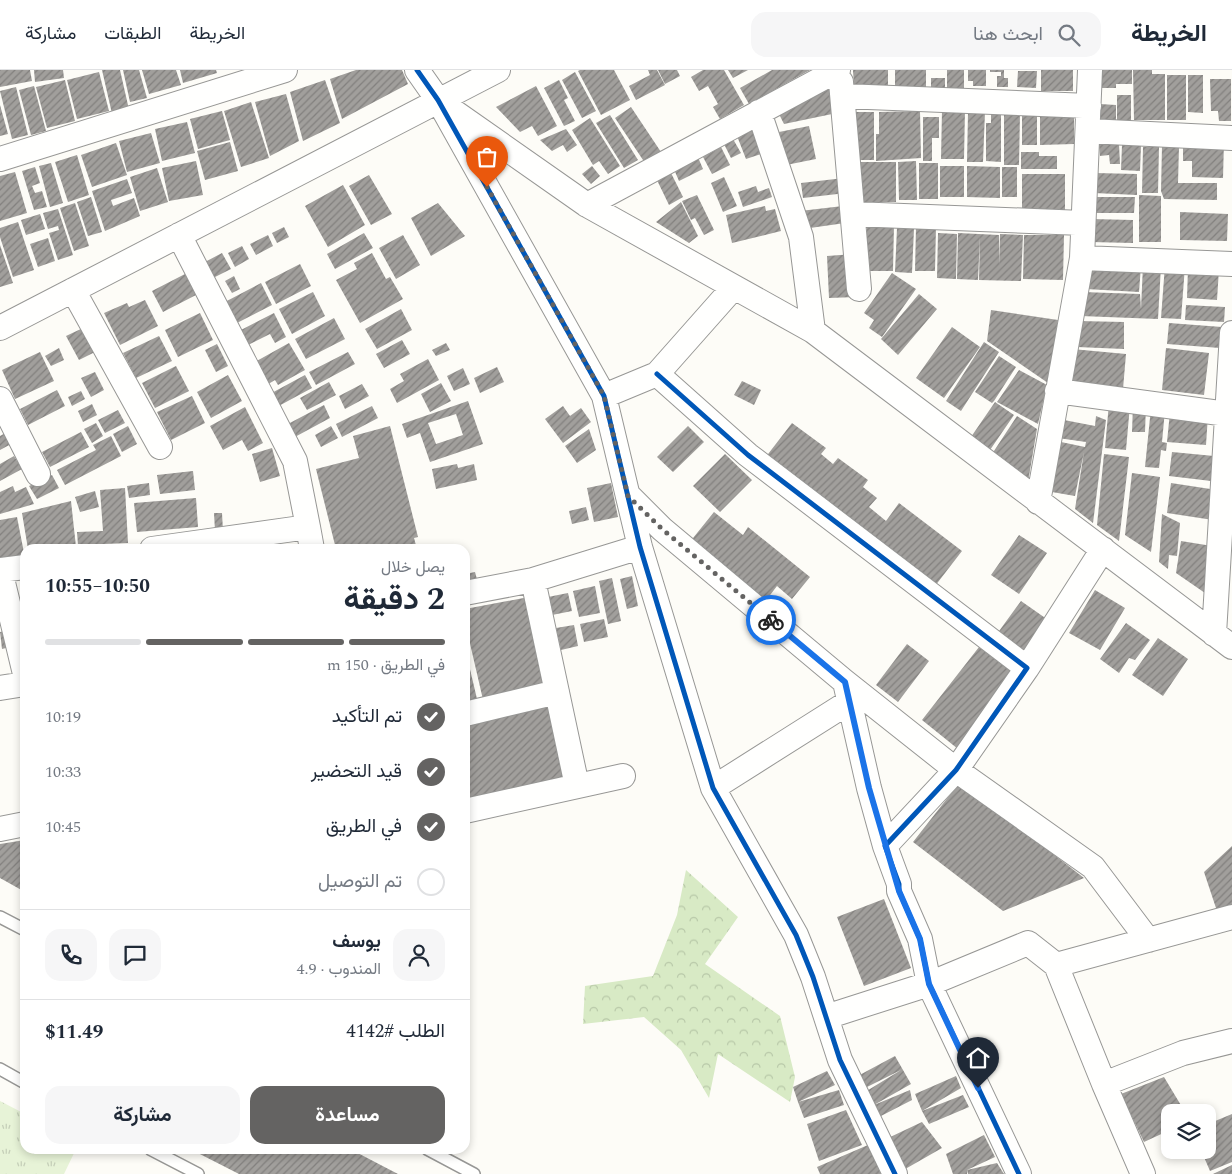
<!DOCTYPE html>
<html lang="ar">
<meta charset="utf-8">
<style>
body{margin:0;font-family:Spectral,Vazirmatn,serif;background:#f6f6f7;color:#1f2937;direction:rtl;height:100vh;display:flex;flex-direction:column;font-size:19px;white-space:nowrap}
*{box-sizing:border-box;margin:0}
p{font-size:16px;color:#747a83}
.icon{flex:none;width:28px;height:28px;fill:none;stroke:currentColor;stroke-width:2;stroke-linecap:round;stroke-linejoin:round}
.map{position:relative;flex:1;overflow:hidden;direction:ltr}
.side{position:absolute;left:20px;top:474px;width:450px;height:610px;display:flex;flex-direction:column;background:#fff;border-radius:15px;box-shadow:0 2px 8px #0003;direction:rtl}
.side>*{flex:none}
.tools{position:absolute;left:1161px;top:1034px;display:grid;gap:10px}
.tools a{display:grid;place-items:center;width:55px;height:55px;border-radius:10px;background:#fff;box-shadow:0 2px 8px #0003;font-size:25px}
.pin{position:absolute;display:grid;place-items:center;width:42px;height:42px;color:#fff;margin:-51px -21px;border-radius:50% 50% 50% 0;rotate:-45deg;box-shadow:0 0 5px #0007}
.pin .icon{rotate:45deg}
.courier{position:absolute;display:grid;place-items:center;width:50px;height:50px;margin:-25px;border:4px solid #1a73e8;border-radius:50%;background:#fff;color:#222;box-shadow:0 1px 6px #0007}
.head em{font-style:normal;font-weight:700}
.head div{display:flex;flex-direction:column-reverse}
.head{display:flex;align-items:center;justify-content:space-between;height:85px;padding:0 25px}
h1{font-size:32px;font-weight:700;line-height:38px}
.bar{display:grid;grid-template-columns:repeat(4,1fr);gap:8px 5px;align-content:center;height:60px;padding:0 25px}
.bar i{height:6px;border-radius:4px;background:#e0e1e3}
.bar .active{background:#646362}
.bar p{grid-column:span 4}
.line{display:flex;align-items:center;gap:12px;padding:0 25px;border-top:1px solid #e0e1e3}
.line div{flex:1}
.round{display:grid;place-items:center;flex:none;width:52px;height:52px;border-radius:15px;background:#f6f6f7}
ol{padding:0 25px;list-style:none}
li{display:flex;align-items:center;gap:15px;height:55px}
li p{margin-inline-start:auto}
li .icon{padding:5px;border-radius:50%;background:#646362;color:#fff;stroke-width:4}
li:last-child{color:#747a83}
li i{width:28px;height:28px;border:2px solid #e0e1e3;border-radius:50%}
.action{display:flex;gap:10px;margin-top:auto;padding:10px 25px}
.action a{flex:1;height:58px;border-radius:15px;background:#646362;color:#fff;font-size:20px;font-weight:700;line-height:58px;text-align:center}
.action a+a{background:#f6f6f7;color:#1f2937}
header{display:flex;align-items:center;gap:30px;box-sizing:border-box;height:70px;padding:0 25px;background:#fff;border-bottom:1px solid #e0e1e3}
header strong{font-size:24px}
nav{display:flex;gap:28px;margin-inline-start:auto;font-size:18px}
.search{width:350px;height:45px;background:#f6f6f7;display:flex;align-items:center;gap:12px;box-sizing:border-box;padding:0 18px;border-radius:15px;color:#747a83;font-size:19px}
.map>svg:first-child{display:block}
.grass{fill:url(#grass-tufts)}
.forest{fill:url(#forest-crowns)}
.building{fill:url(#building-hatch);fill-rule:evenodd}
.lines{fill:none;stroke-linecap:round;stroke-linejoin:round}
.lane-casing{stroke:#979795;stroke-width:14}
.street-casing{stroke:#979795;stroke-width:26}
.lane{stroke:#fffffe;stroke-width:11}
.street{stroke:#fffffe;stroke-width:24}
.cycleway-casing{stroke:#fff;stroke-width:8}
.cycleway{stroke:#0057b8;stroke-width:5}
.done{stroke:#646362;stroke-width:5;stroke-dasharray:0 9}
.route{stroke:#1a73e8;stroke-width:6}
</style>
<header>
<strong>الخريطة</strong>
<div class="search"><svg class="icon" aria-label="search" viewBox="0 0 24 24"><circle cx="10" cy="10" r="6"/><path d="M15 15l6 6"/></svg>ابحث هنا</div>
<nav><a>الخريطة</a><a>الطبقات</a><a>مشاركة</a></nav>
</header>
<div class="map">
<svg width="1232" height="1104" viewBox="0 0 1232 1104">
<defs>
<pattern id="grass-tufts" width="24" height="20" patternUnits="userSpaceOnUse" patternTransform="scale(1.25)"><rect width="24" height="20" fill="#e7f3d7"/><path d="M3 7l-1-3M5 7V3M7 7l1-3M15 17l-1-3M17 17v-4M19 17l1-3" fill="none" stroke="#c5cfb8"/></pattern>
<pattern id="forest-crowns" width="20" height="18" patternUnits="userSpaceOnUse" patternTransform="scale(1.25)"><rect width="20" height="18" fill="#d8eac5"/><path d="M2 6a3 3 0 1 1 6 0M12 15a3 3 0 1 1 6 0" fill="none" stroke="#b8c8a8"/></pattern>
<pattern id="building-hatch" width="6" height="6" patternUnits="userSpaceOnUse" patternTransform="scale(1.25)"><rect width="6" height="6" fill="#a19f9c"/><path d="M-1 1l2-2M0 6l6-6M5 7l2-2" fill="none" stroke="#82807e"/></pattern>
</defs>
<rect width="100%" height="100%" fill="#fdfcf7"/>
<path class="grass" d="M0 1031 25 1044V1079H76L64 1104H0Z"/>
<path class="forest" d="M686 800 738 847 705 894 780 946 795 1007 790 1032 718 984 709 1028 681 980 644 947 583 954 585 916 653 906 677 845Z"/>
<path class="building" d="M0 0H30L32 11 0 17Z
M34 0H63L64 8 35 12Z
M102 0H120L130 44 113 48Z
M123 0H139L147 28 130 32Z
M142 0H176L181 15 149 24Z
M180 0H216L217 3 183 13Z
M356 0H402L408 14 342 49 330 9Z
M580 0H614L630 30 601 45 578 1Z
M648 0H657L665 15 636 30 629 16 650 5Z
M658 0H677L680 6 665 14Z
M703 0H724L744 35 720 49 713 37 718 34 708 16 699 21 691 7Z
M728 0H748L733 8Z
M772 0H810L749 34 740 18Z
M853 0H888V17L854 18Z
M895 0H926V24L895 21Z
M947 0H964V22H947Z
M968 0H986V16H973V11H968Z
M990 0H1004V8H1008V17H997V6H1001V2H990Z
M1041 0H1073V21H1041Z
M1098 0H1132V14H1116V18H1097Z
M1133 0H1152V4H1165V50H1134Z
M1018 1H1037L1036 18 1017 17Z
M99 2 109 41 77 49 67 10Z
M575 2 596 41 582 48 562 10Z
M1167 5H1186V50H1167Z
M1188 5H1203V43L1188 42Z
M931 8H945V23L931 22Z
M1210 9H1231V51H1219L1218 41H1211Z
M65 10 75 51 47 58 36 17Z
M325 10 340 53 303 71 290 22Z
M559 10 568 28 564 30 575 51 564 56 544 18Z
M834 13 837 43 784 54 778 42Z
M34 16 46 61 31 65 19 20Z
M536 16 557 56 538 66 532 56 520 62 496 37Z
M16 17 28 65 12 69 0 21Z
M286 24 299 71 270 86 255 32Z
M1117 25H1131V52H1117Z
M251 32 269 88 241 97 224 41Z
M1100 34 1116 35V50H1100Z
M0 35 8 64 0 66Z
M631 37 661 82 645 93 615 48Z
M942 40H965L964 89H941Z
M222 41 230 70 198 79 190 49Z
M920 41 921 88 876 91V64H879V42Z
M854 42H874V90H854Z
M968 42H985L983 92H967Z
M991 42H1001V92L986 91V53H991Z
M1004 43H1020L1019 95H1004Z
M1022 43H1037V75H1022Z
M1074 43V74L1040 75V44Z
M610 45 638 90 624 98 596 53Z
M923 47H939V68H932V91H923Z
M590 48 620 96 608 104 599 91 593 95 572 60Z
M187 52 195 83 162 91 155 59Z
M809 56 816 89 786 95 779 62Z
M566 59 577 75 567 82 563 75 552 81 540 70Z
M755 60 764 83 746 89 737 66Z
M151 63 160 93 127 102 119 71Z
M733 69 741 83 731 88 724 74Z
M1183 71H1224L1223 108 1192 107V91H1183Z
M230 72 238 101 205 110 197 81Z
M116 73 127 105 92 117 81 85Z
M1119 74 1120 94H1110L1109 85 1100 86 1099 75Z
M1122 75H1141L1140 101 1121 100Z
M1162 76 1179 77 1178 113H1217V130L1164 129 1161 121Z
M721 77 730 95 712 104 703 87Z
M1143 77H1159L1158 123H1142Z
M1021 82H1039V86H1057V99H1021Z
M77 85 89 125 68 132 55 92Z
M697 85 703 99 679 111 673 97Z
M196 91 203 125 169 131 162 98Z
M916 91 917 130H899L898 92Z
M860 92H896V132H861Z
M51 93 63 133 50 137 39 96Z
M919 93H938V129H919Z
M592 96 600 106 591 114 582 104Z
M940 96H964V127H940Z
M967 96 1000 97V128L967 127Z
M35 97 40 113 32 116 35 123 42 121 47 137 34 140 22 101Z
M1002 97H1017V127H1002Z
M157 98 168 132 140 141 130 107Z
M669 99 683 127 669 135 655 106Z
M15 102 27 143 0 151V106Z
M1095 103 1137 104V125L1094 123Z
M1022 104H1065V142H1022Z
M369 105 392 144 371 155 349 116Z
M724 107 737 136 723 142 711 113Z
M844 108 846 123 803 128 801 113Z
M127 109 132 123 111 130 113 136 134 128 140 146 105 161 92 121Z
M343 115 365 155 328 177 305 136Z
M756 116 758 122 769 118 772 127 743 137 738 122Z
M697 125 714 160 704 165 695 148 691 150 682 131Z
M1139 125 1161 126V172H1139Z
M91 127 102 162 88 166 77 132Z
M1091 127H1135L1134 143H1091Z
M681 132 698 166 689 173 656 152Z
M75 133 89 176 74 181 60 138Z
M438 133 465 166 431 186 411 148Z
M765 136 766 141 775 139 781 161 732 173 726 145Z
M843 136 845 153 803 159 800 141Z
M58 139 73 185 58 190 49 163 59 160 58 156 48 159 43 143Z
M1180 142 1228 144 1227 171 1180 170Z
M40 144 45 159 26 165 21 150Z
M1091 149 1133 150V173L1090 172Z
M18 152 34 200 13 207 0 167V158Z
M867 155H894L893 201H866Z
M284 157 289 167 277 173 272 163Z
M916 157H936L935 201H915Z
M897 158 914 159 912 203 895 202Z
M364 163 373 178 335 199 327 184Z
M938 163 957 164 956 209 937 208Z
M958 163 999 165V195L1000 164 1023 165 1021 211 979 210 980 166 978 210 957 209Z
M268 165 273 176 256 185 250 174Z
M403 165 420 195 396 209 379 178Z
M1024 165H1064L1063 210 1023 209Z
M48 168 55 191 38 197 30 174Z
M0 175 13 213 0 217Z
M242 176 249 189 235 197 228 183Z
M222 183 231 199 213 208 205 192Z
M372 183 386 209 390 207 403 229 360 253 336 210 357 199 354 193Z
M854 184 856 227 829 228 827 186Z
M1088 193 1141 196 1139 222 1086 219Z
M300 194 311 216 276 234 265 212Z
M1143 195 1161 196 1158 249 1081 246 1082 222 1140 224 1141 239Z
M1165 195 1185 196 1181 249 1161 248Z
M1188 198 1219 199 1217 230 1187 228Z
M892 203 916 219 882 267 869 258 874 250 864 243Z
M185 204 196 225 163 242 152 221Z
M234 206 240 219 232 223 225 211Z
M261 213 272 235 235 254 223 233Z
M313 222 325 246 292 264 279 239Z
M919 224 937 239 898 285 881 269Z
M145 230 158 256 120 275 104 243 127 233 129 237Z
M1186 235 1225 237 1224 252 1185 250Z
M401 239 412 260 377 279 365 259Z
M991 240 1058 250 1048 313 987 271Z
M200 243 213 270 178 287 165 260Z
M274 243 286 267 275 273 270 264 246 276 239 261Z
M334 248 345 269 306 289 295 269Z
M1078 251 1124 252V279L1077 277Z
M1169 253 1222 257 1220 278 1167 274Z
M952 257 980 277 944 328 916 308Z
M83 258 95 282 79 290 66 266Z
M159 266 172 291 136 308 123 283Z
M402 270 410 284 384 298 376 284Z
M984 272 999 282 961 341 946 331Z
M289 273 305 300 278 315 275 310 265 316 253 293Z
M446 273 450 280 436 286 432 280Z
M217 274 228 296 216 302 205 280Z
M59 278 64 290 51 296 45 286Z
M1166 278 1209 283 1204 325 1162 320Z
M1072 279 1126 284 1123 319 1068 314Z
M40 282 54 311 15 329 2 300Z
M348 282 355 294 316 315 309 302Z
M999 286 1016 297 994 331 992 330 994 331 992 333 975 322Z
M428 289 439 310 397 333 390 319 404 311 400 304Z
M176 296 189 321 155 338 142 313Z
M497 297 504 312 480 323 474 308Z
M463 298 470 314 454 321 447 306Z
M1019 300 1047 315 1038 354 997 332Z
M95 302 104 320 91 327 81 308Z
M228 305 242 331 211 348 197 322Z
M305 305 312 318 275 338 268 325Z
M742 311 761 320 754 335 734 325Z
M329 312 336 325 307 340 300 328Z
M441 313 451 331 430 342 421 324Z
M362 314 369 326 345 339 339 326Z
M57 320 65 336 28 355 20 339Z
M81 321 85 329 72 336 68 327Z
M192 326 205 353 171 370 157 342Z
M468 331 483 374 430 392 420 363 407 368 402 354ZM456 344 463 365 436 374 428 353Z
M995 332 1014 345 990 380 971 367Z
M1109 333 1130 335 1126 380 1105 378Z
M92 334 97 345 83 352 78 341Z
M324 335 330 348 293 368 286 355Z
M1133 335H1146L1145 362H1132Z
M372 336 378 348 342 367 336 354Z
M563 336 570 346 581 338 591 352 563 373 545 349Z
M245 337 263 373 248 381 242 370 223 380 210 356Z
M1151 338 1165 340 1162 372 1167 373 1166 381 1161 380 1159 398 1145 397Z
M118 340 125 353 105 363 98 350Z
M1170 342 1208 345 1206 375 1167 372Z
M1017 346 1037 359 1028 412 990 387Z
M1096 346 1106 350 1093 453 1075 439 1084 382 1075 426 1052 422 1061 372 1085 377 1086 372 1058 368 1064 350 1095 356Z
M96 353 103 366 92 373 84 359Z
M792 353 826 378 821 384 833 394 838 388 868 410 863 417 877 428 869 437 886 451 899 433 962 481 935 516 765 388Z
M128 356 137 374 122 382 113 364Z
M331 356 338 368 321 377 315 365Z
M390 356 418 467 414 468 417 479H336L316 399 359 388 353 366Z
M688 356 704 372 673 402 657 387Z
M589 359 596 380 577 393 565 376Z
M7 362 13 373 0 380V366Z
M81 362 89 377 50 397 42 382Z
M111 366 121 386 65 415 57 400 96 380 93 375Z
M272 378 280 406 260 412 252 384Z
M1172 382 1214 386 1211 411 1169 406Z
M725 384 752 410 720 442 693 416Z
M1104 384 1129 387 1119 471 1097 455Z
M14 386 22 399 0 411V394Z
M457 394 458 398 474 394 477 410 436 419 432 399Z
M193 401 195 420 160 424 157 405Z
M1132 403 1160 407 1151 482 1125 465Z
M52 405 59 418 37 429 29 416Z
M149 413 150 425 129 428 127 416Z
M611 413 618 447 594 452 587 418Z
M1171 413 1217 420 1213 450 1167 443Z
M13 416 15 422 26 417 34 434 0 444V422Z
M125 418 128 473 78 475 77 462 103 461 100 420Z
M95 421 99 437 80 442 75 427Z
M196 428 198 457 137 462 134 433Z
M71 431 76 477 65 479H28L22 443Z
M586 437 589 450 572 454 569 441Z
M714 442 743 465 748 457 810 507 792 529 777 516 764 533 689 473Z
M214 443H222L223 461H215Z
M1162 444 1180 453 1177 486 1169 485 1168 499 1159 492Z
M17 447 25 488 0 493V450Z
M1019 465 1047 483 1019 524 991 505Z
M1181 471 1212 476 1205 523 1176 503Z
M475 502 478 513 465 515V504Z
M632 506 638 536 627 539 620 509Z
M612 508 621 551 608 554 599 511Z
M595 516 600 543 579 547 573 521Z
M1095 520 1125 538 1100 580 1069 563Z
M568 523 572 541 552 545 548 527Z
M529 527 549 620 484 634 465 552V539Z
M1021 531 1051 552 1024 589 994 568Z
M604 549 608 567 584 572 580 554Z
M1126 553 1150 570 1135 590 1129 588 1119 603 1100 589Z
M574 555 578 576 561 580 556 558Z
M11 560 14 576 2 579 0 562Z
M1158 568 1188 589 1163 626 1132 605Z
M907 574 929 591 898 632 876 615Z
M979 577 1016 605 958 679 922 650Z
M465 578 477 629 465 632Z
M551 635 568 714 465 736V654Z
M960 712 1084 808 1003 841 913 772Z
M25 770V822L0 808V774Z
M1232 776V839L1218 844 1204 802Z
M884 829 911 898 864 916 837 847Z
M895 986 911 1014 874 1035 865 1022 901 1000 863 1019 854 1008Z
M827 1001 835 1015 798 1032 839 1020 844 1035 804 1048 798 1032 793 1017Z
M956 1006 961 1018 922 1041 915 1024Z
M1164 1007 1185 1042H1170V1060L1144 1072 1121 1024Z
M910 1020 912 1030 879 1047 874 1035Z
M963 1025 969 1037 929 1054 922 1041Z
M846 1040 862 1075 819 1091 807 1054Z
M1232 1044V1092L1210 1101 1201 1080H1208V1054Z
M922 1052 942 1078 900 1102 886 1069Z
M984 1065 995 1087 967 1100 997 1093 1004 1104H968L967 1100V1104H953L946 1084Z
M868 1075 881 1104H820L817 1097Z
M190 1079H350L398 1104H239Z
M1232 1095V1104H1213Z"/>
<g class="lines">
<g class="lane-casing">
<path id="lane" d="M0 847 25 860
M0 999 25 1013
M150 1079 198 1104
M427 1079 474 1104"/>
</g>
<g class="street-casing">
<path id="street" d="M417 0 438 30 604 326 640 477 713 718 796 865 813 907 840 990 895 1104
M841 12 859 219
M843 26 1089 36
M443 34 587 135 813 261 1232 577
M759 42 801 167 813 261
M1088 61 1232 68
M0 89 285 0
M587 135 838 0
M853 144 1083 153
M1082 188 1232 194
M73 220 160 377
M0 258 498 0
M657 304 748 385 1027 598 956 700 885 776 899 814V821L920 869 929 914 1019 1104
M1057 321 1227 344
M604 326 657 304 734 217
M0 329 38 404
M628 425 662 459 845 612 869 718 885 776
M1038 432 1082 188 1090 0
M308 457 312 479
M152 479 308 457 295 391 179 165
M0 500 25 604
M0 500 25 497
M533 510 577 716
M465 523 533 510 640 477
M1214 564 1232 263
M1027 598 1103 479
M845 612 956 700 1093 797 1148 870
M0 618 25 614
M465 644 557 622
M713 718 849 632
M465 741 623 706
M0 759 25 754
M1056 895 1104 1014 1143 1104
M826 947 929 914 1028 873 1056 895 1232 847
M1104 1014 1183 983 1232 971"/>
</g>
<use href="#lane" class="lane"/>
<use href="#street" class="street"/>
<g class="cycleway-casing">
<path id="cycleway" d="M417 0 438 30 604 326 640 477 713 718 796 865 813 907 840 990 895 1104
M657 304 748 385 1027 598 956 700 885 776 899 814V821L920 869 929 914 1019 1104"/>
</g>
<use href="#cycleway" class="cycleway"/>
</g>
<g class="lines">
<path class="done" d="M487 117 604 326 628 426 662 459 771 550"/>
<path class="route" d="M771 550 845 612 869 718 899 821 920 869 929 914 978 1018"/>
</g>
</svg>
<div class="tools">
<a><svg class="icon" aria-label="layers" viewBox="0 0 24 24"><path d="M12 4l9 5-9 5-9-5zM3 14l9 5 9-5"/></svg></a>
</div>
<div class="pin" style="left:487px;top:117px;background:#ea580c"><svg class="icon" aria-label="bag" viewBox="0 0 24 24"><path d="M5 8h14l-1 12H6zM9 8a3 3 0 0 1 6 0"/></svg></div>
<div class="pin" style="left:978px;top:1018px;background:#1f2937"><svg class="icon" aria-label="home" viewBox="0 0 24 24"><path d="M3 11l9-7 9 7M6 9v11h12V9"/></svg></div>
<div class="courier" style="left:771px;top:550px"><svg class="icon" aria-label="bike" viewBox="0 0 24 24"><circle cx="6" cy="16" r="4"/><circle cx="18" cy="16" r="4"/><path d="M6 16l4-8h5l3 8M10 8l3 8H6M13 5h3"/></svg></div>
<section class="side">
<div class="head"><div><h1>2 دقيقة</h1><p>يصل خلال</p></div><em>10:50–10:55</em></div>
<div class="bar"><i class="active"></i><i class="active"></i><i class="active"></i><i></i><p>في الطريق · 150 m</p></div>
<ol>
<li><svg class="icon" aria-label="check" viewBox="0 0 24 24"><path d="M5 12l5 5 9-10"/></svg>تم التأكيد<p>10:19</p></li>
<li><svg class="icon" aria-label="check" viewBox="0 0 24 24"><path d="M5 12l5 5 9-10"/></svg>قيد التحضير<p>10:33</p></li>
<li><svg class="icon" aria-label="check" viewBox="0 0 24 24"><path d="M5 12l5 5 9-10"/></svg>في الطريق<p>10:45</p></li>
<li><i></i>تم التوصيل</li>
</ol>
<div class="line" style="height:90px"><a class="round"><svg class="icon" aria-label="person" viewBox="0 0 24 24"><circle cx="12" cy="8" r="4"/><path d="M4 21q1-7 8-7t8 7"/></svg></a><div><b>يوسف</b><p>المندوب · 4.9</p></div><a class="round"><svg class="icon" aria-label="chat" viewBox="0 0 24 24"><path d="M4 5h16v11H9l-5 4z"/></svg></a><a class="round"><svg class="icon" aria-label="phone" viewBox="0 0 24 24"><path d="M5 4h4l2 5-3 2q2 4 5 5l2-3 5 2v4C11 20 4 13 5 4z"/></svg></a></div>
<div class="line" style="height:65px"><div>الطلب #4142</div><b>$11.49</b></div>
<div class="action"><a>مساعدة</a><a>مشاركة</a></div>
</section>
</div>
